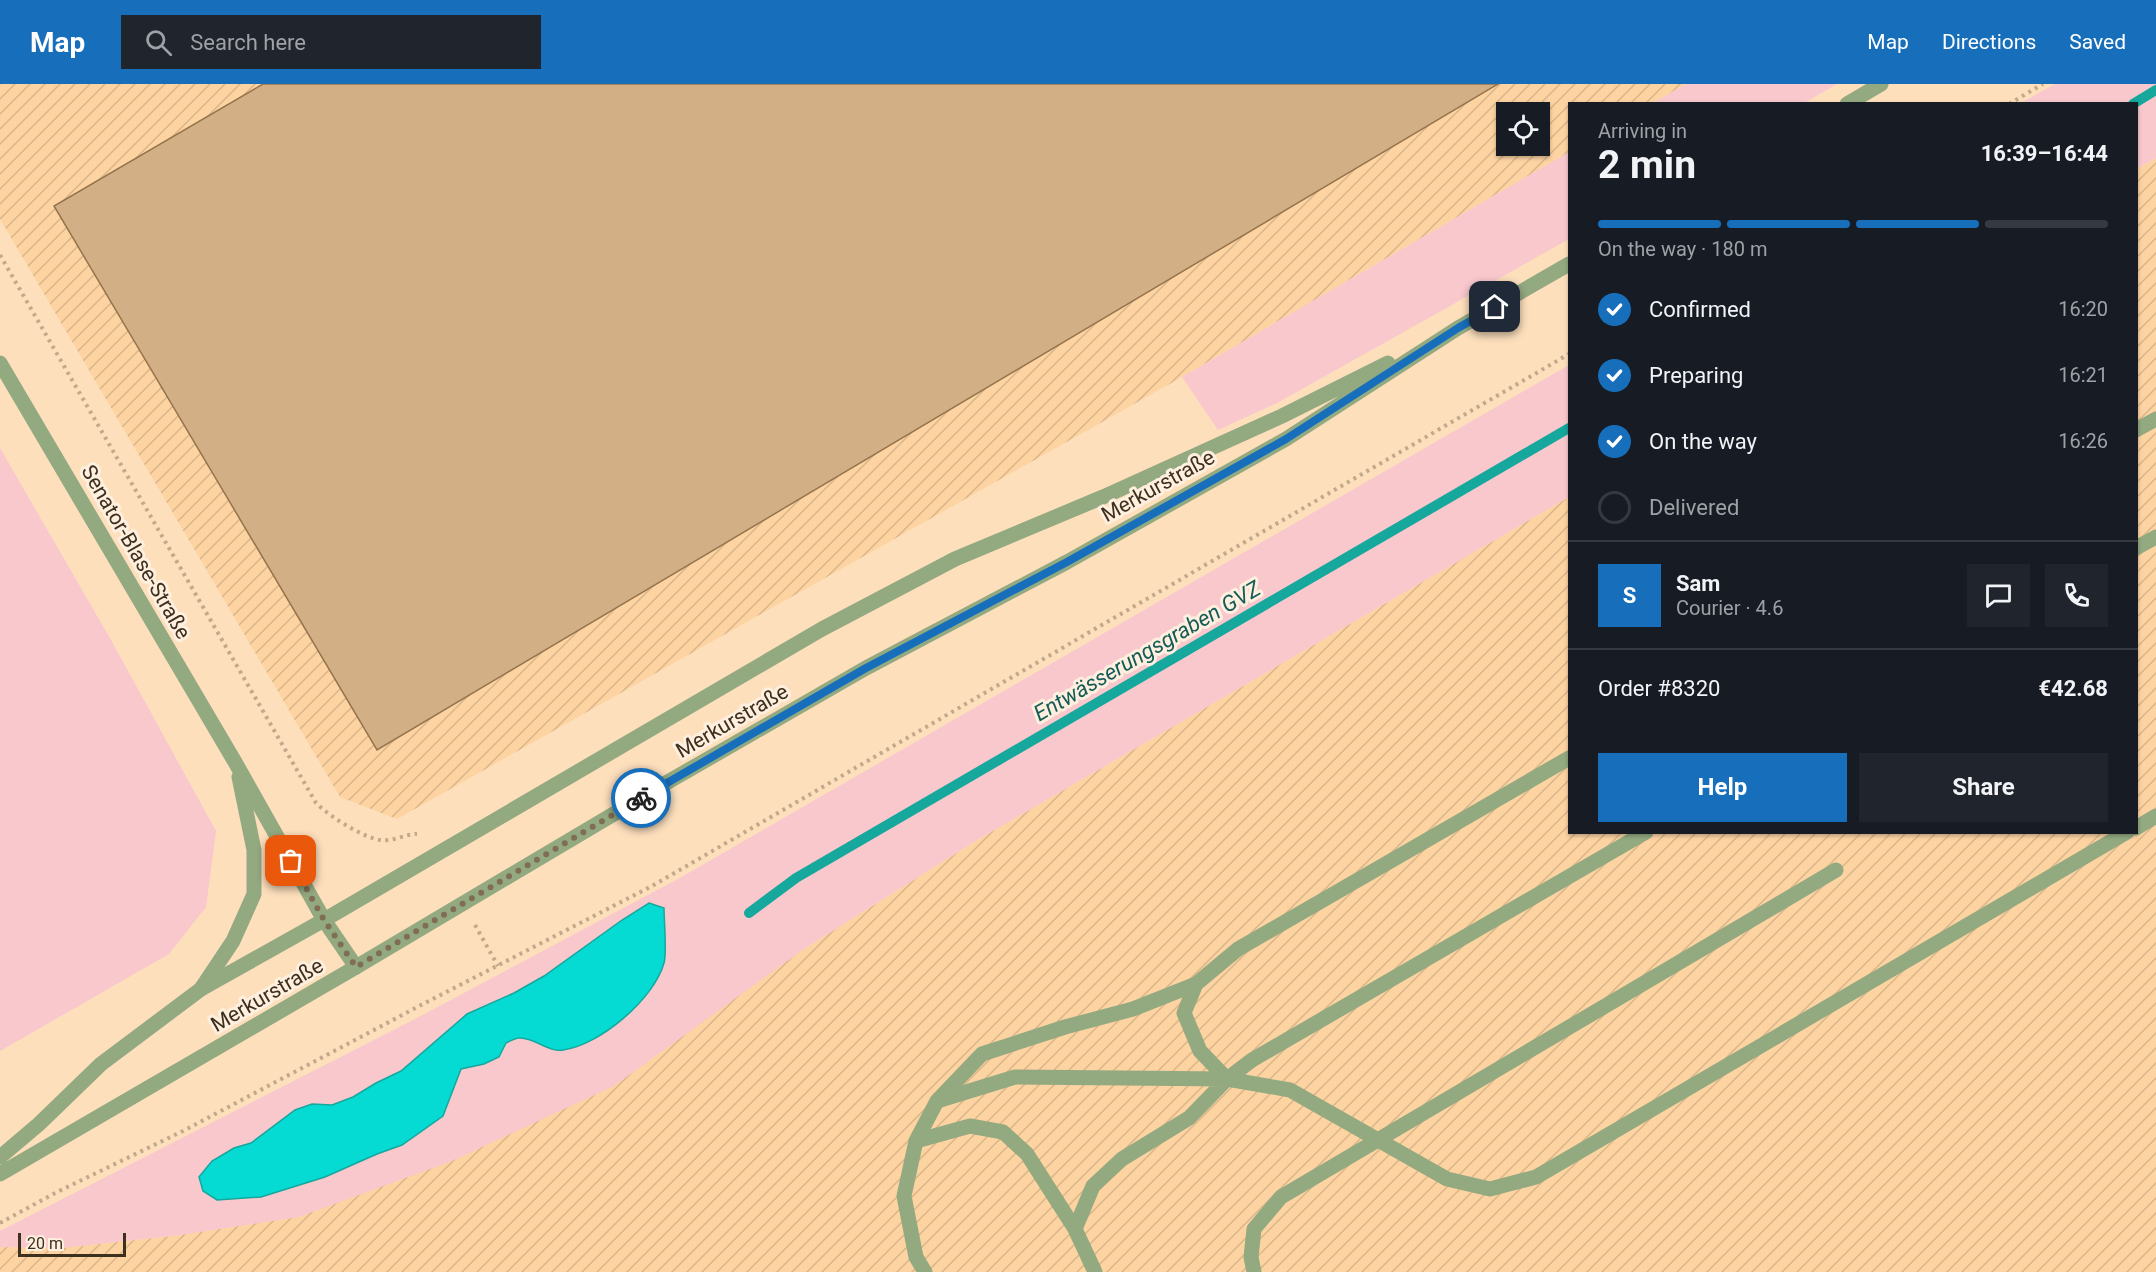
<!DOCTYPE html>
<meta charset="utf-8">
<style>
body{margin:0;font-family:Roboto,sans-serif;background:#20242c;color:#f1f3f6;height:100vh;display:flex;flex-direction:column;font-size:22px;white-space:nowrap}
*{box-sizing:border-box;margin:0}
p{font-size:20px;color:#9ea1a6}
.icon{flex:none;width:33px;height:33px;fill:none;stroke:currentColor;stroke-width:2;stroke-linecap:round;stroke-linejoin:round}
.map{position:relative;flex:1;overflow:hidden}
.drawer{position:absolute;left:1568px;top:18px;width:570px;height:732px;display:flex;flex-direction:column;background:#171b24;border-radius:0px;box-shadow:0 2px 4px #0004}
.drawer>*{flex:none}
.controls{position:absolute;left:1496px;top:18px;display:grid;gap:12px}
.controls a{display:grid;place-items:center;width:54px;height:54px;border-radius:0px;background:#171b24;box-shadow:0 2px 4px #0004;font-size:30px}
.scale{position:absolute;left:18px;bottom:15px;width:108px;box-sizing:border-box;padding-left:6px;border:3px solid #3e301f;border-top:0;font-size:16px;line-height:21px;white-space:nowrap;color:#3e301f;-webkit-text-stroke:4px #feefde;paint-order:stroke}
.pin{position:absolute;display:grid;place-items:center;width:51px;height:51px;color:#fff;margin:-26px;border-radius:12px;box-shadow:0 3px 9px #0006}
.courier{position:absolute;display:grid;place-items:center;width:60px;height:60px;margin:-30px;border:4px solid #176fbc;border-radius:50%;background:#fff;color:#222;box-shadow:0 2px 8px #0007}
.headline em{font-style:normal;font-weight:700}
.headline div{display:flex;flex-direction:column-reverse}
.headline{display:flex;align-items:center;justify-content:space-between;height:102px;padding:0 30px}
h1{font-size:39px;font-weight:700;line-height:45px}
.bar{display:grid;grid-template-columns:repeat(4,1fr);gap:9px 6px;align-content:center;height:72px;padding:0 30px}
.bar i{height:8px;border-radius:4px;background:#363941}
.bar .current{background:#176fbc}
.bar p{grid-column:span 4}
.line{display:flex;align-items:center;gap:15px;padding:0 30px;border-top:2px solid #363941}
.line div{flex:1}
.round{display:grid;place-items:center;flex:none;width:63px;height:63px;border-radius:0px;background:#20242c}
ol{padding:0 30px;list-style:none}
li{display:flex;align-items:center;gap:18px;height:66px}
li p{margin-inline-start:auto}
li .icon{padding:6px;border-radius:50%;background:#176fbc;color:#fff;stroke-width:4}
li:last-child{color:#9ea1a6}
li i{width:33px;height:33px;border:3px solid #363941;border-radius:50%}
.primary-button{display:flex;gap:12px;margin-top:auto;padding:12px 30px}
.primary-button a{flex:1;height:69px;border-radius:0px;background:#176fbc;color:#fff;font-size:24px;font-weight:700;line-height:69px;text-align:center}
.primary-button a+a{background:#20242c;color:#f1f3f6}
header{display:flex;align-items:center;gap:36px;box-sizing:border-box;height:84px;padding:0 30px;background:#176fbc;color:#fff}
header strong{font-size:28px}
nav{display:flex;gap:33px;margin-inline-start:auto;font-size:21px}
.search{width:420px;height:54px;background:#20242c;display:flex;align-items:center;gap:15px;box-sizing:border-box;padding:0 21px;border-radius:0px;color:#9ea1a6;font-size:22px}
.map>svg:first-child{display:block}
.industrial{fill:url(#industrial-furrows);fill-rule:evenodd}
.grass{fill:#f8c8cd}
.water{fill:#05dad3;stroke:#16a79d;stroke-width:1.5}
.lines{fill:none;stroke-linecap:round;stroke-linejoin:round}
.stream{stroke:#16a79d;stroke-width:10}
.building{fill:#d3af85;stroke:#95744c;stroke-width:1.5}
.path{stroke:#c2a98b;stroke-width:4;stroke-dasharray:3 4.5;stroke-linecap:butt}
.service{stroke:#93a980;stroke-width:15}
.minor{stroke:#93a980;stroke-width:15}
.tertiary{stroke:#93a980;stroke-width:15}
.done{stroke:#816d56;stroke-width:6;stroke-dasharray:0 10.8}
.route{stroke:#176fbc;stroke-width:8}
.labels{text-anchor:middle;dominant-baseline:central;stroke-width:6;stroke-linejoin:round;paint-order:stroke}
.street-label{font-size:21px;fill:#3e301f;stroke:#feefde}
.water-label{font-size:22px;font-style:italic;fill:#155c59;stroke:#feefde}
</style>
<header>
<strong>Map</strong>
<div class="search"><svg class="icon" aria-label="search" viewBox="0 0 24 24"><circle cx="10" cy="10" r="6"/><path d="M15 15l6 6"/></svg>Search here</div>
<nav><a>Map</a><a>Directions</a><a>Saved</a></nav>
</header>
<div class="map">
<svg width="2156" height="1188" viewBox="0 0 2156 1188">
<defs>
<pattern id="industrial-furrows" width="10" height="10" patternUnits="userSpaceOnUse" patternTransform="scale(1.5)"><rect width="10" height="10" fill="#fdd3a1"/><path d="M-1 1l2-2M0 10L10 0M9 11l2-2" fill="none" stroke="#dab58a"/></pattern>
</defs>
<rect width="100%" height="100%" fill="#fddfbc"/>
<path class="industrial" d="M0 0H1686L1653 19 1569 20V68L1182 293 397 735 340 713 0 135ZM1506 28H1539V62H1506Z
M2156 74V1188H0V1163L61 1164 181 1151 804 865 974 758 1569 413V748H2136V85Z"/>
<path class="grass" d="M1686 0H1837L1804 19H1653Z
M2055 0H2156V74L2136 85V20L2021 19Z
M1569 68V155L1279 318 1218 346 1182 293Z
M1569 281V413L974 758 804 865 614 1002 452 1077 299 1133 181 1151 61 1164 0 1163V1147L419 933 678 795Z
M0 364 111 556 216 747 206 823 169 870 0 967Z"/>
<path class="water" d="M649 819 664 824C664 836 667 870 664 879 654 915 600 961 563 966 549 969 534 953 519 954 516 954 510 957 506 959L499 973 484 980 461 985 443 1032 402 1061 377 1070 325 1093 261 1113 217 1116 203 1107 199 1093 212 1077 234 1064 251 1059 295 1026 312 1020 332 1021 353 1013 376 999 401 987 467 930 514 909 544 892 622 836Z"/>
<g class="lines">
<path class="stream" d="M2133 20 2156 6
M749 829 796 794 1569 344"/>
</g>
<path class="building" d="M263 0H1498L377 666 54 122Z"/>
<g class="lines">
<path class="path" d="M2009 20 2043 0
M0 171 316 719C329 732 362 753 380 756 393 758 405 750 417 750
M475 841 498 882
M0 1139 57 1108 183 1047 423 920 652 802 1569 270"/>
<path class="service" d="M2136 346 2156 335
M2136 464 2156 453
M2136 744 2156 732
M1196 900 1184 929 1200 967 1227 995
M937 1017 1015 993 1227 995 1290 1006 1447 1095 1490 1105 1536 1093 2127 748
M916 1057 970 1042 1003 1048 1027 1070 1075 1145
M925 1188 916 1173 904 1112 916 1057 937 1017 982 970 1065 943 1133 925 1196 900 1238 865 1569 674
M1095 1188 1075 1145 1093 1102 1122 1075 1189 1034 1227 995 1252 976 1646 748
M1254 1188 1251 1173 1254 1145 1281 1113 1836 786"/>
<path class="minor" d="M0 279 235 678 324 836 356 883
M201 905 233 857 254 810V766L239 693"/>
<path class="tertiary" d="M1847 20 1881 0
M0 1073 39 1040 101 980 201 905 324 836 822 545 955 475 1103 413 1282 332 1388 279
M0 1090 356 883 666 699 866 584 1067 478 1286 355 1458 244 1569 180"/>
</g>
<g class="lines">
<path class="done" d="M291 777 324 836 356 883 641 714"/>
<path class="route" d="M641 714 866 584 1067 478 1286 355 1458 244 1495 223"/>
</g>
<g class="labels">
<g class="street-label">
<text transform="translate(1158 402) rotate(-29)">Merkurstraße</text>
<text transform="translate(136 468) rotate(60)">Senator-Blase-Straße</text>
<text transform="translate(732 637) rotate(-30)">Merkurstraße</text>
<text transform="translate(267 911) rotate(-30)">Merkurstraße</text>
</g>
<g class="water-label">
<text transform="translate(1147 567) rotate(-30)">Entwässerungsgraben GVZ</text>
</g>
</g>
</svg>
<div class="controls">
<a><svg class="icon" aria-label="locate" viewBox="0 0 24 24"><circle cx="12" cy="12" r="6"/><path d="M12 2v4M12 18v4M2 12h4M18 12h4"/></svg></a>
</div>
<div class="scale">20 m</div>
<div class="pin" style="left:291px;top:777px;background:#ea580c"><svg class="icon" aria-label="bag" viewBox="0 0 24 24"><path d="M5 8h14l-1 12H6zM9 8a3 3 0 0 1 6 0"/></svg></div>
<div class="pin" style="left:1495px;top:223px;background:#1f2937"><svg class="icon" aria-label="home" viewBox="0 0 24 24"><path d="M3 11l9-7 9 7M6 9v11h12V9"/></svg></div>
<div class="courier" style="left:641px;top:714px"><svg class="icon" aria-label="bike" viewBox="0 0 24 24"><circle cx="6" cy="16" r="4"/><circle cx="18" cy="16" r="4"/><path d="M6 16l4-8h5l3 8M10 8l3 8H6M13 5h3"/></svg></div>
<section class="drawer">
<div class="headline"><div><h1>2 min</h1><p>Arriving in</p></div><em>16:39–16:44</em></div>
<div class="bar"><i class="current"></i><i class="current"></i><i class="current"></i><i></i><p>On the way · 180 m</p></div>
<ol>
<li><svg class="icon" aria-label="check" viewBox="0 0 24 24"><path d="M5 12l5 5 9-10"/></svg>Confirmed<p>16:20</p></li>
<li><svg class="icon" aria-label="check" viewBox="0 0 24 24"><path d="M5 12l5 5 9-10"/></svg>Preparing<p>16:21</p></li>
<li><svg class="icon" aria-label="check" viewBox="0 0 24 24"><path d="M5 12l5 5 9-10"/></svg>On the way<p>16:26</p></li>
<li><i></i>Delivered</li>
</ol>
<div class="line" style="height:108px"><b class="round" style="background:#176fbc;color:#fff">S</b><div><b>Sam</b><p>Courier · 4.6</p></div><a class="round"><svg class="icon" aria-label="chat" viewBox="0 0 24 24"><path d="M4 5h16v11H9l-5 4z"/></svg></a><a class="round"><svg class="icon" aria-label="phone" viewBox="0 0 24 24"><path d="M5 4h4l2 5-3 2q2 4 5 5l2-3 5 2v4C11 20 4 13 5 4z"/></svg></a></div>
<div class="line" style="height:78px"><div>Order #8320</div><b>€42.68</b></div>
<div class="primary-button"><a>Help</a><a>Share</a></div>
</section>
</div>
